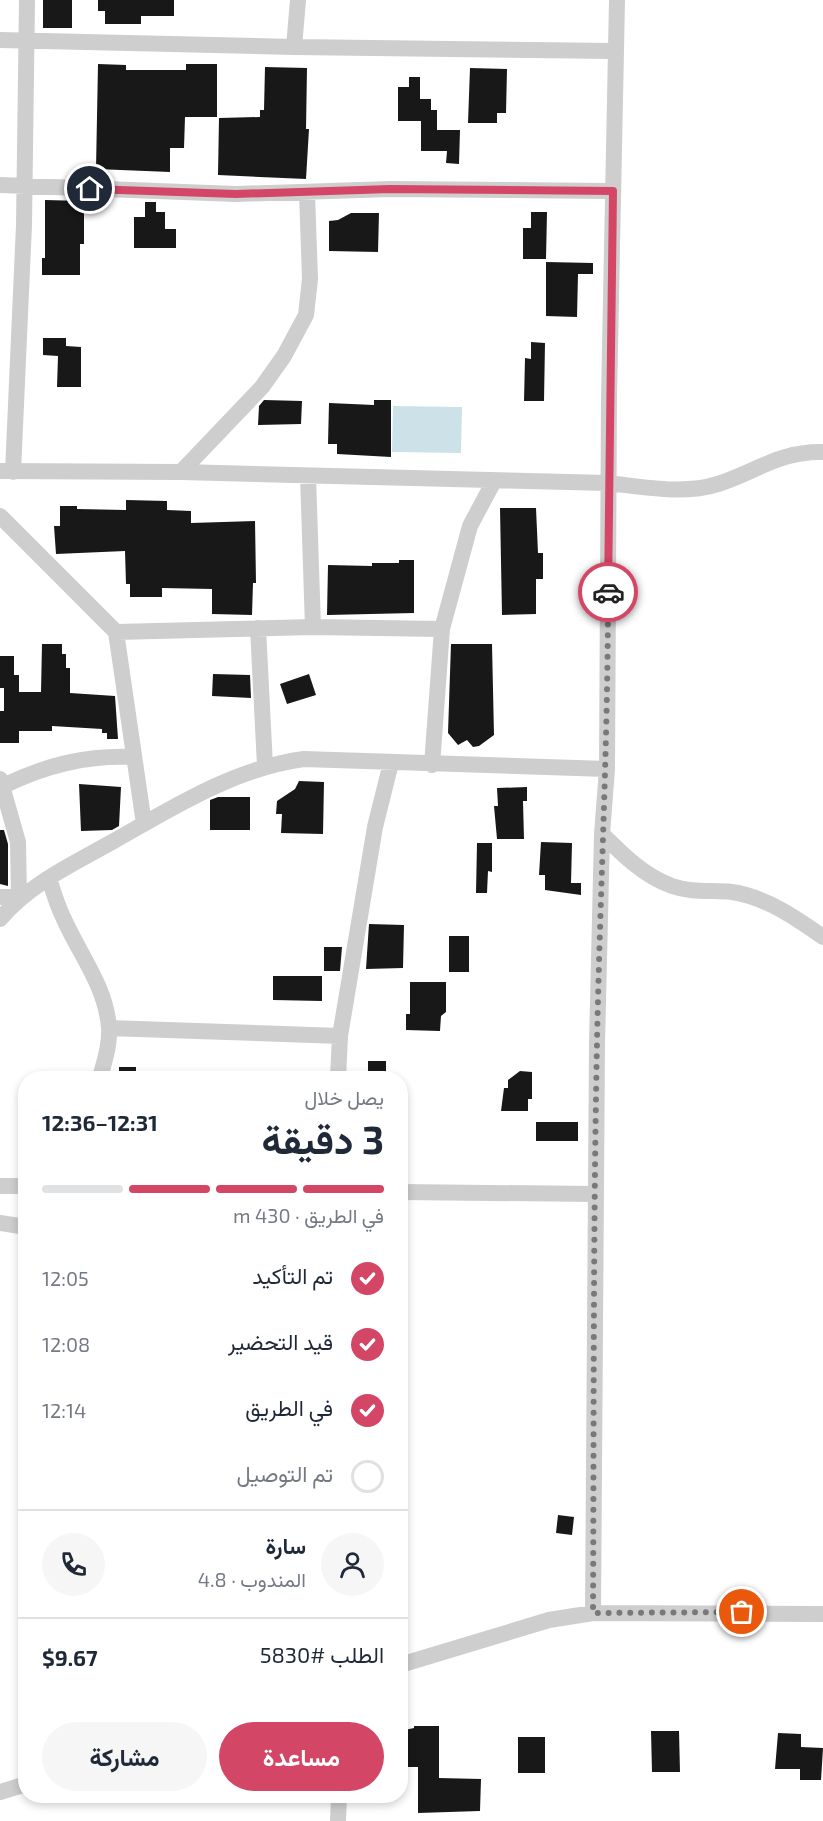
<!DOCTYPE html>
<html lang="ar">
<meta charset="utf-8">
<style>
body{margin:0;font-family:"Exo 2",Vazirmatn,sans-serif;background:#f6f6f7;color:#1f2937;direction:rtl;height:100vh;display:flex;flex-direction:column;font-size:22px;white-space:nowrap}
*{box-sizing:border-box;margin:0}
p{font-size:20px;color:#747a83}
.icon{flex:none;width:33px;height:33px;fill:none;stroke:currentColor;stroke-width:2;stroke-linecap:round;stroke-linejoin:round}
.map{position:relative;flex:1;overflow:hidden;direction:ltr}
.panel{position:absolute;left:18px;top:1071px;width:390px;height:732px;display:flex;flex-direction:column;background:#fff;border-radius:24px;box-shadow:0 3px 9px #0003;direction:rtl}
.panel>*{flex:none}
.pin{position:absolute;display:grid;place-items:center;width:51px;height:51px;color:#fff;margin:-26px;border:3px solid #fff;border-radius:50%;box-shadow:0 2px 6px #0007}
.courier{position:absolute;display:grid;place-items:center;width:60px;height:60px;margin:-30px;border:4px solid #d44665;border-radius:50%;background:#fff;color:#222;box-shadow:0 2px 8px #0007}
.summary em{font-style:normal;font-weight:700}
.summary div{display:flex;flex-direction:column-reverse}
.summary{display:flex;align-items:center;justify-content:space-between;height:102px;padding:0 24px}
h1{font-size:39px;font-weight:700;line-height:45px}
.bar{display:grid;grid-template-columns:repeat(4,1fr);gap:9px 6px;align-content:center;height:72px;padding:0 24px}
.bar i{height:8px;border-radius:4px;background:#e0e1e3}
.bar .current{background:#d44665}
.bar p{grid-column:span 4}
.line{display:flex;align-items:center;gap:15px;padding:0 24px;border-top:2px solid #e0e1e3}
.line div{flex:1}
.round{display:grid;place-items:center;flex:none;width:63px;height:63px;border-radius:32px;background:#f6f6f7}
ol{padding:0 24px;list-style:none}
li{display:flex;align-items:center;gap:18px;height:66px}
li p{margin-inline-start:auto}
li .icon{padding:6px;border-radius:50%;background:#d44665;color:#fff;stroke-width:4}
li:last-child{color:#747a83}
li i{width:33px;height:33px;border:3px solid #e0e1e3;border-radius:50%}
.action{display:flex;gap:12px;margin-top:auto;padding:12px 24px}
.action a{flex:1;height:69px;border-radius:36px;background:#d44665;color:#fff;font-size:24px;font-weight:700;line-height:69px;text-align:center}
.action a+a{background:#f6f6f7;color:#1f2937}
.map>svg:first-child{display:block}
.water{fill:#cce1e8}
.building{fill:#181818}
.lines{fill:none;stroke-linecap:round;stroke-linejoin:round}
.street{stroke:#cecece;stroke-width:16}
.done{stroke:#797979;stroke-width:6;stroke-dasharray:0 10.8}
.route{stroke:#d44665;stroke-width:8}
</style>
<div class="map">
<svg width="823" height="1821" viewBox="0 0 823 1821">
<rect width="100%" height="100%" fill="#fff"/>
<path class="water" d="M393 406 462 407 461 453 392 452Z"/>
<path class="building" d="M43 0H72V28H43Z
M98 0H174V16H141V24H105V11H98Z
M98 64 126 65V70H186V64H217V117H185L184 148H170V172L96 169Z
M265 67 307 68 306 129H309L306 179 218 175 219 118 260 117V110H264Z
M470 68 507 69 506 113H497V123H468Z
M409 77H420V99H431V110H437V130H460L459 164 446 163 447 151H421V121H398V87H409Z
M45 200 84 201V244H80V275H42V258H45Z
M145 202H156V212H165V229H176V248H134V217H145Z
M531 212H547L546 259H523V228H531Z
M351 213H379L378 252 329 251V221L338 220Z
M546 262 593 263V274H578L577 317 546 316Z
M43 338H66V346L81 347V387H57L58 356 43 355Z
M531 342 545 343 544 401H524L525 358 531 359Z
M264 400 302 401 301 424 258 425 259 406Z
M374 400H391V457L337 454V444H328L329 403 374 405Z
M126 500 167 501V510L191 511V523L255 521 256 583H253L252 615 212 614V589L162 588V597H130V584H126L125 551 56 554 54 526H60V506H77V509L126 510Z
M500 508H536L538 553H543V579H536V614L502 615Z
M399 560H414V613L327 615 328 565 372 566V563H399Z
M42 644H62V654H66V668H70V693L115 696 118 739H107V733H102V729L52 726V731H19V743H0V711H4V688H0V656H14V675H19V692H41Z
M451 644H492L494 735 479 746 473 747 467 740 458 745 448 733Z
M213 674 250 675 251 698 212 696Z
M309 674 316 695 287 704 280 684Z
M299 781 324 782 323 834 281 833 282 814H276L277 801 295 789Z
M79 784 121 787 119 826 112 830 81 831Z
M527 787V801H523L524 839H497L494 806H498L497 788Z
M218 797H250V830H210V800Z
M0 830H4L8 844V886L0 884Z
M541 842 572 843 571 883H581V895L545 890V875H539Z
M477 843H492V872L488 871 487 893H476Z
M369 924 404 925 403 968 366 969Z
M449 936H469V972H449Z
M324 947H342L340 971H324Z
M273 976H322V1001L273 1000Z
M410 982H446V1012L441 1016 440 1031 406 1030V1014H410Z
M368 1061H386V1078H368Z
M119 1067H136V1078H119Z
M520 1071 532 1072V1099H528V1111H501L504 1088H508V1080Z
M536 1122H578V1141H536Z
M558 1515 574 1517 572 1535 556 1533Z
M414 1726H439V1778L481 1779 480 1811 418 1813V1767H400V1731L414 1728Z
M651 1731H679L680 1772H652Z
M778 1733 801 1734V1747L823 1748 821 1780H800V1769H775Z
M518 1737H545V1773H518Z"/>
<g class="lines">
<path class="street" d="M0 40 294 47 615 51
M294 47 298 0
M0 185 236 194 390 189 613 191
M0 471 181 472 608 483C644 487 683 495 718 484 756 472 779 451 823 452
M13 472 24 225 27 0
M181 472 262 387 284 356 306 315 310 279 307 193
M308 476 313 627
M0 516 116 632 144 824
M258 628 265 766
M116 632 313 627 442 629
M432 765 442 629 470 526 494 481
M0 779 18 842 19 897H0
M3 786C46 765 87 755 134 757
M602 834C622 854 644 876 672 886 692 893 712 890 732 892 766 897 796 918 823 937
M49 878C53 891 57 905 63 917 79 954 106 986 109 1028 110 1046 104 1062 100 1078
M0 919C31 883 71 865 112 842 172 808 235 768 304 759L607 769
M109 1028 340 1036
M338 1078 340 1036 375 827 391 763
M0 1186H26
M400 1192 595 1194
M0 1223 26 1227
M593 1613 597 1044 602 834 607 769 609 398 617 0
M400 1665 549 1620 593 1613 823 1614
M0 1792 26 1784
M338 1821 339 1796"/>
</g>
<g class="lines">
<path class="done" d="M608 592C608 743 600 893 597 1043 593 1233 594 1423 593 1613L742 1612"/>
<path class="route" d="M90 189 236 194 390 189 613 191 608 592"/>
</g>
</svg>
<div class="pin" style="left:742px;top:1612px;background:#ea580c"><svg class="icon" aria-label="bag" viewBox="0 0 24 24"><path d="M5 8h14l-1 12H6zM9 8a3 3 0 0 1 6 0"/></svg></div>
<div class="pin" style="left:90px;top:189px;background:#1f2937"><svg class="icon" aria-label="home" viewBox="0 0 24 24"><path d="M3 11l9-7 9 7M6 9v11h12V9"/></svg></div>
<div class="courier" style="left:608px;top:592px"><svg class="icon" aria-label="car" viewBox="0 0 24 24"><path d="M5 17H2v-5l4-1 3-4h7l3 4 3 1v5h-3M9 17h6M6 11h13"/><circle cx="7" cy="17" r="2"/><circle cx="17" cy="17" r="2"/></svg></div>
<section class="panel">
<div class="summary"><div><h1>3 دقيقة</h1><p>يصل خلال</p></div><em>12:31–12:36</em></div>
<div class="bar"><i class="current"></i><i class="current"></i><i class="current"></i><i></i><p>في الطريق · 430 m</p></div>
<ol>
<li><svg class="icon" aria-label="check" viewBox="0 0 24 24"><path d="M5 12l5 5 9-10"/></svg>تم التأكيد<p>12:05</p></li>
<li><svg class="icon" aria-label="check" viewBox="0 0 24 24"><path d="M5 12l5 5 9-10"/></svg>قيد التحضير<p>12:08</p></li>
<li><svg class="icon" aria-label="check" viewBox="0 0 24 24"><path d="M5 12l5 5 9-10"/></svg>في الطريق<p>12:14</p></li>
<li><i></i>تم التوصيل</li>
</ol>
<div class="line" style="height:108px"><a class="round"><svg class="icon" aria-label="person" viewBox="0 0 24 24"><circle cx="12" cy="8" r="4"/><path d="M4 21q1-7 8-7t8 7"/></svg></a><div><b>سارة</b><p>المندوب · 4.8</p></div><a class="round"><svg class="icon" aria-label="phone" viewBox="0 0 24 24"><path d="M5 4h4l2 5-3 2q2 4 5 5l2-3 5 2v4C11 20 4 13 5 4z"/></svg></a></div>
<div class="line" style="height:78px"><div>الطلب #5830</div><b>$9.67</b></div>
<div class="action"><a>مساعدة</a><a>مشاركة</a></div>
</section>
</div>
